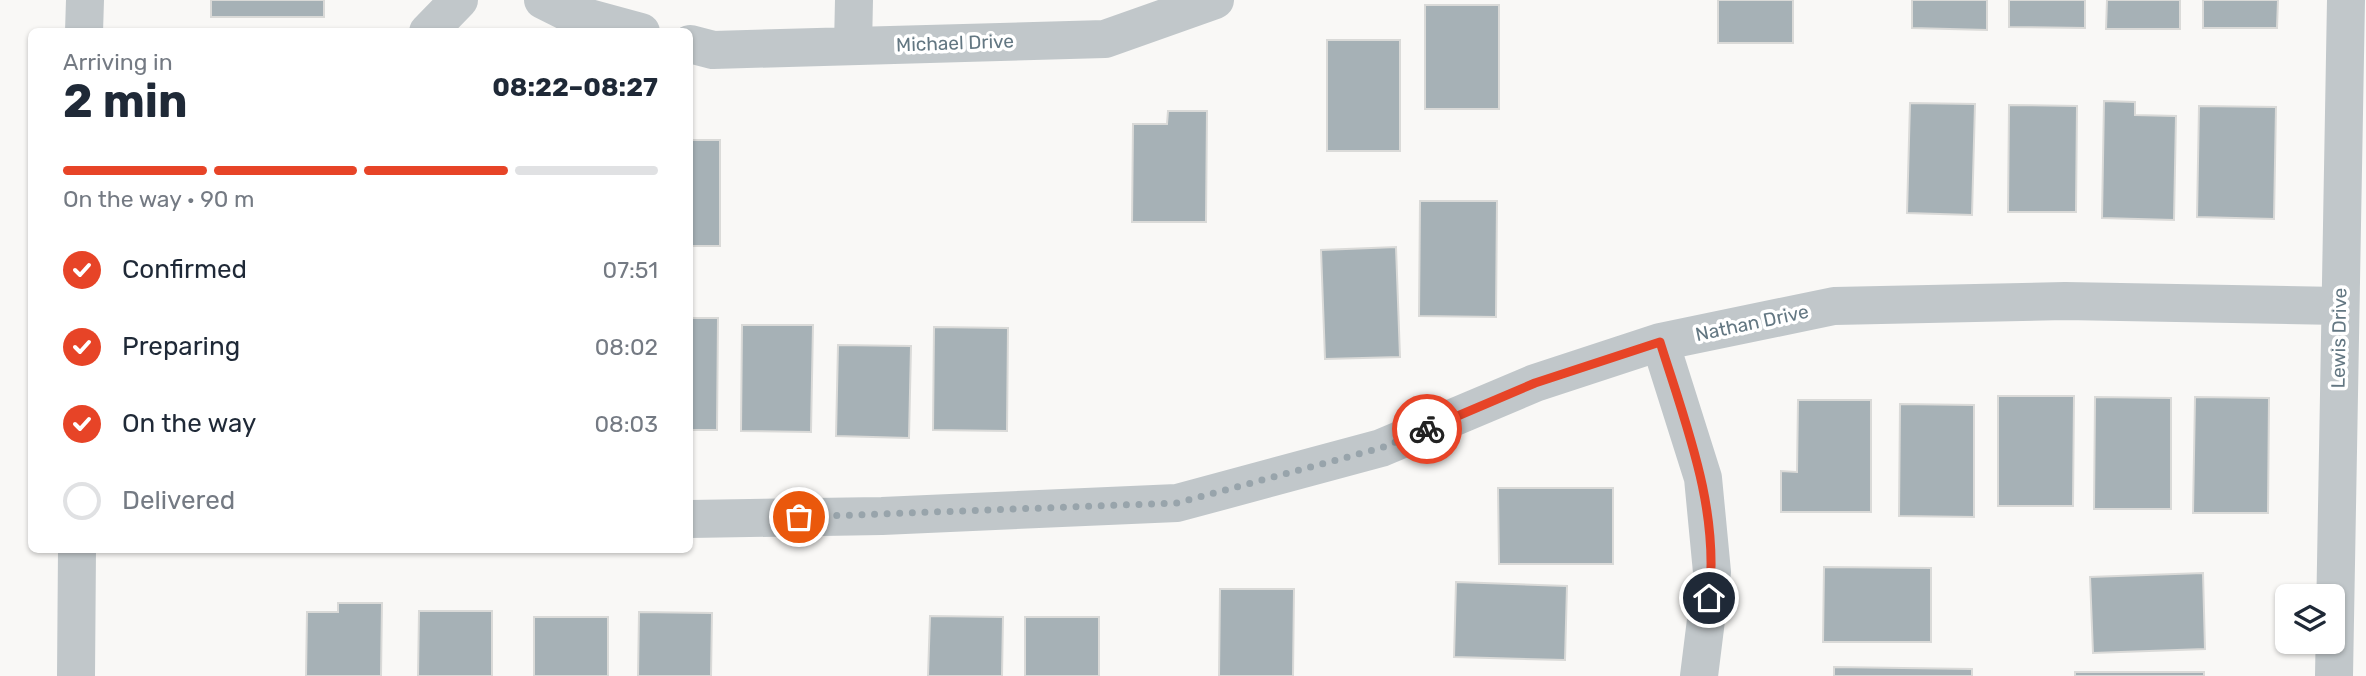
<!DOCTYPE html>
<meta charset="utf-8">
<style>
body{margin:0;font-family:Rubik,sans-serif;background:#f2f2f3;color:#1f2937;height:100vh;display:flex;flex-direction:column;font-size:26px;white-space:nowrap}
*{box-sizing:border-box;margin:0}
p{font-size:23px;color:#747a83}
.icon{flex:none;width:38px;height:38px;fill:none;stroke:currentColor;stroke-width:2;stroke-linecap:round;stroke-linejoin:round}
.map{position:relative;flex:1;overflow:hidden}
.drawer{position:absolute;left:28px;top:28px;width:665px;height:525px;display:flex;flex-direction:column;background:#fff;border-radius:10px;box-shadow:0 2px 5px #0004}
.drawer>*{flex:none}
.tools{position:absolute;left:2275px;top:584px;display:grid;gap:14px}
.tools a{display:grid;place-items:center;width:70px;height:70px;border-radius:10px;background:#fff;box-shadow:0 2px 5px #0004;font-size:35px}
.pin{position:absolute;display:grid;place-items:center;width:60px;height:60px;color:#fff;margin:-30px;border:4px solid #fff;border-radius:50%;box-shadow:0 2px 7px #0007}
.courier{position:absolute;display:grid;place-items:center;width:70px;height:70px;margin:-35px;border:5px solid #e74427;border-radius:50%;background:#fff;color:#222;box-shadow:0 2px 9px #0007}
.overview em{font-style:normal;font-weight:700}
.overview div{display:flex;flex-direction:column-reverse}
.overview{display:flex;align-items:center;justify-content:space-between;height:119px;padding:0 35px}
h1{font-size:46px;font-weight:700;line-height:52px}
.bar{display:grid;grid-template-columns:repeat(4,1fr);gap:10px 7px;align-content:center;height:84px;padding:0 35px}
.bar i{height:9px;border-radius:5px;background:#e0e1e3}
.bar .selected{background:#e74427}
.bar p{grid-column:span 4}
ol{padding:0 35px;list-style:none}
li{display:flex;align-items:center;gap:21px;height:77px}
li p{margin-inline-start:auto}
li .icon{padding:7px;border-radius:50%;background:#e74427;color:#fff;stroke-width:4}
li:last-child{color:#747a83}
li i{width:38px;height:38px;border:4px solid #e0e1e3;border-radius:50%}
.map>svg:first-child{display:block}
.building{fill:#a6b1b6;stroke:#dadad8;stroke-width:2}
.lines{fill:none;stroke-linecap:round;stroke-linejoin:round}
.minor{stroke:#c1c7ca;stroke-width:38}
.done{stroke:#98a4ab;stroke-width:7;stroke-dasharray:0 12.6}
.route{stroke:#e74427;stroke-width:9}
.labels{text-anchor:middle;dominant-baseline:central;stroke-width:7;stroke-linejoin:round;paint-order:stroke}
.street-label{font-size:19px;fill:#637782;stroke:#fff}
</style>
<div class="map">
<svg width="2366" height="676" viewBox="0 0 2366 676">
<rect width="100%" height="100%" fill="#f9f8f6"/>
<path class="building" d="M211 0H324V17H211Z
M1718 0H1793V43H1718Z
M1912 0H1987V30L1912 28Z
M2009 0H2085V28L2009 27Z
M2107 0H2180V29H2106Z
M2203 0H2278L2277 28H2203Z
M1425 5H1499V109H1425Z
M1327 40H1400V151H1327Z
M2104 101 2135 102V115L2176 116 2174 220 2102 218Z
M1910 103 1975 104 1972 215 1907 213Z
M2009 105 2077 106 2076 212H2008Z
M2199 106 2276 107 2274 219 2197 217Z
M1168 111H1207L1206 222H1132L1133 124H1167Z
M690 140H720V246H690Z
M1420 201H1497L1496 317 1419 316Z
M1396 247 1400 357 1325 359 1321 250Z
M690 318H718L717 430H690Z
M742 325H813L811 432 741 431Z
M934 327 1008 328 1007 431 933 430Z
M838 345 911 346 909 438 836 436Z
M1998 396H2074L2073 506H1998Z
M2095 397 2171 398V509H2094Z
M2195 397 2269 398 2268 513H2193Z
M1798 400H1871V512H1781V471L1797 472Z
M1900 404 1974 405V517L1899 516Z
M1498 488H1613V564H1499Z
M1824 567 1931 568V642H1823Z
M2203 573 2205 649 2093 653 2090 577Z
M1456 582 1567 586 1565 660 1454 657Z
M1220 589H1294L1293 676H1219Z
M338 603H382L381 676H306L307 612H338Z
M419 611H492V676H418Z
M639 612 712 613 711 676H638Z
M930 616 1003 617 1002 676H928Z
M534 617H608V676H534Z
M1025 617H1099V676H1025Z
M1834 667 1972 669V676H1834Z
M2075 672H2204V676H2075Z"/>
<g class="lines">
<path class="minor" d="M543 0 567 12 641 32
M84 32 85 0
M428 32 459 0
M690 44 713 50 1105 39 1215 0
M853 46 854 0
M1660 342 1703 478 1712 572 1699 676
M690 519 882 516 1177 503 1381 448 1535 383 1660 342 1834 306 2065 301 2339 306
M76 676 77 550
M2334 676 2346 0"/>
</g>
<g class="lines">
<path class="done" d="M799 517 1177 503 1381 448 1427 429"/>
<path class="route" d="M1427 429 1535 383 1660 342C1686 425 1720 510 1709 598"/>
</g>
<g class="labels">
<g class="street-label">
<text transform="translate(955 43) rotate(-2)">Michael Drive</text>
<text transform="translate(1752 323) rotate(-12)">Nathan Drive</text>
<text transform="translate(2339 338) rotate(-89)">Lewis Drive</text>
</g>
</g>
</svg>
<div class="tools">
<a><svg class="icon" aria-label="layers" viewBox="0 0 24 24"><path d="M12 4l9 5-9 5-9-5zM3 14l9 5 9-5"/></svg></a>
</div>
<div class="pin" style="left:799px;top:517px;background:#ea580c"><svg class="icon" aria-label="bag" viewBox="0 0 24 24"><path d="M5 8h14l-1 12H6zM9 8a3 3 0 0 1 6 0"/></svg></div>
<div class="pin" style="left:1709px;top:598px;background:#1f2937"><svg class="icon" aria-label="home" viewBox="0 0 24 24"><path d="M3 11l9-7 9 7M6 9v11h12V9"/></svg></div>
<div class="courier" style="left:1427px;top:429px"><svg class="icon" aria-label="bike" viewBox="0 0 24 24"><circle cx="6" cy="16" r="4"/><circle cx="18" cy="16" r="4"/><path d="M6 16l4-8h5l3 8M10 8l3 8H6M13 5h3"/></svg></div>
<section class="drawer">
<div class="overview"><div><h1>2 min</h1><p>Arriving in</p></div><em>08:22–08:27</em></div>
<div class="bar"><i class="selected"></i><i class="selected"></i><i class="selected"></i><i></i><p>On the way · 90 m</p></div>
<ol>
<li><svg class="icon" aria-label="check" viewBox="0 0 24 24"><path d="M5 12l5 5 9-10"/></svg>Confirmed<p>07:51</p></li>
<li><svg class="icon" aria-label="check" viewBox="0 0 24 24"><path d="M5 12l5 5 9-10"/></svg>Preparing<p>08:02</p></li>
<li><svg class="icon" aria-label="check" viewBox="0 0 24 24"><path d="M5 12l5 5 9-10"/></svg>On the way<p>08:03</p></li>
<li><i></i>Delivered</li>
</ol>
</section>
</div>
